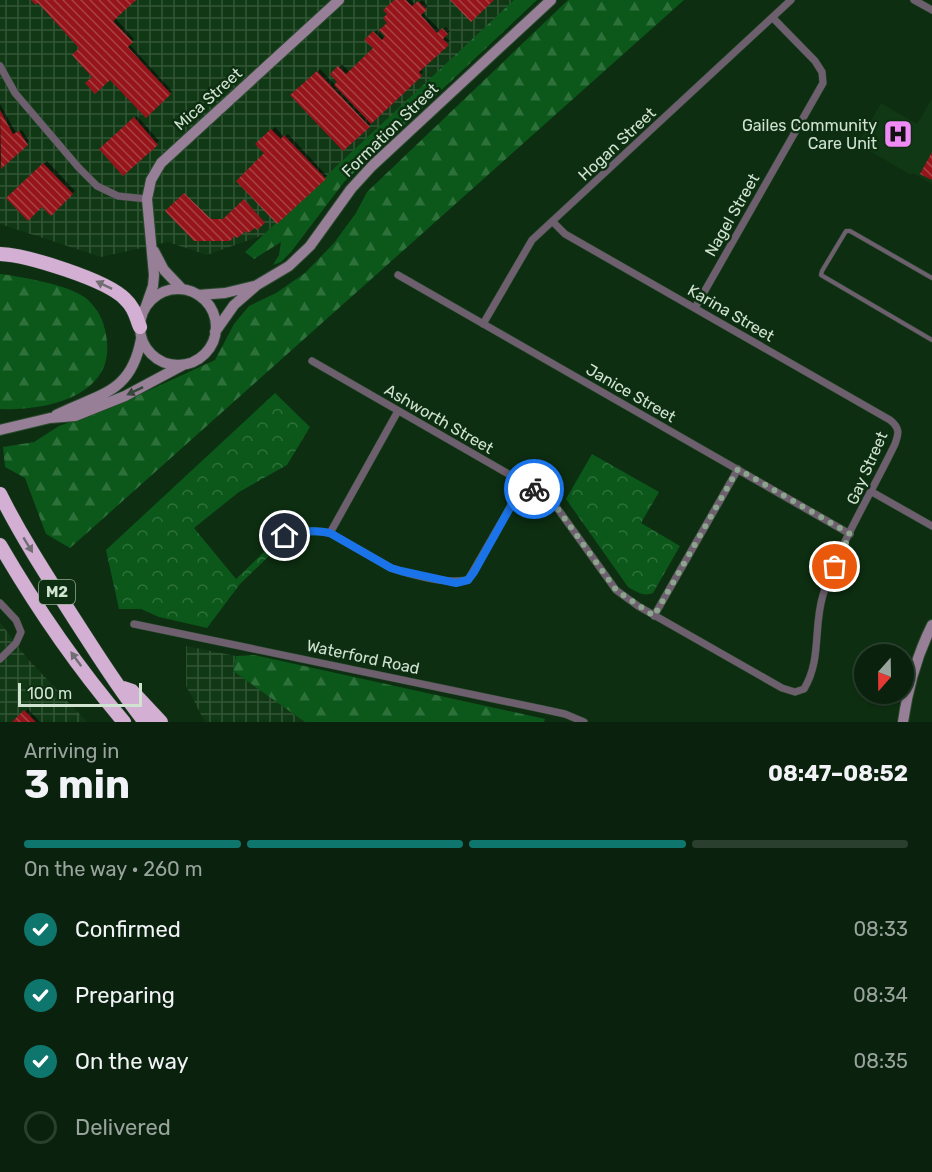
<!DOCTYPE html>
<meta charset="utf-8">
<style>
body{margin:0;font-family:Rubik,sans-serif;background:#182f1b;color:#f1f3f6;height:100vh;display:flex;flex-direction:column;font-size:22px;white-space:nowrap}
*{box-sizing:border-box;margin:0}
p{font-size:20px;color:#99a49d}
.icon{flex:none;width:33px;height:33px;fill:none;stroke:currentColor;stroke-width:2;stroke-linecap:round;stroke-linejoin:round}
.map{position:relative;height:722px;overflow:hidden}
.panel{display:flex;flex-direction:column;background:#0a220d;flex:1}
.panel>*{flex:none}
.needle{width:39px;rotate:200deg}
.fabs{position:absolute;left:854px;top:644px;display:grid;gap:12px}
.fabs a{display:grid;place-items:center;width:60px;height:60px;border-radius:50%;background:#0a220d;box-shadow:0 2px 4px #0004,0 0 0 2px #2a3f2e;font-size:30px}
.scale{position:absolute;left:18px;bottom:15px;width:124px;box-sizing:border-box;padding-left:6px;border:3px solid #d0e3d1;border-top:0;font-size:16px;line-height:21px;white-space:nowrap;color:#d0e3d1;-webkit-text-stroke:4px #0d2e11;paint-order:stroke}
.pin{position:absolute;display:grid;place-items:center;width:51px;height:51px;color:#fff;margin:-26px;border:3px solid #fff;border-radius:50%;box-shadow:0 2px 6px #0007}
.courier{position:absolute;display:grid;place-items:center;width:60px;height:60px;margin:-30px;border:4px solid #1a73e8;border-radius:50%;background:#fff;color:#222;box-shadow:0 2px 8px #0007}
.overview em{font-style:normal;font-weight:700}
.overview div{display:flex;flex-direction:column-reverse}
.overview{display:flex;align-items:center;justify-content:space-between;height:102px;padding:0 24px}
h1{font-size:39px;font-weight:700;line-height:45px}
.bar{display:grid;grid-template-columns:repeat(4,1fr);gap:9px 6px;align-content:center;height:72px;padding:0 24px}
.bar i{height:8px;border-radius:4px;background:#2a3f2e}
.bar .current{background:#0f766e}
.bar p{grid-column:span 4}
ol{padding:0 24px;list-style:none}
li{display:flex;align-items:center;gap:18px;height:66px}
li p{margin-inline-start:auto}
li .icon{padding:6px;border-radius:50%;background:#0f766e;color:#fff;stroke-width:4}
li:last-child{color:#99a49d}
li i{width:33px;height:33px;border:3px solid #2a3f2e;border-radius:50%}
.map>svg:first-child{display:block}
.built{fill:#103815}
.industrial{fill:url(#industrial-grid)}
.forest{fill:url(#forest-firs)}
.park{fill:url(#park-crowns)}
.pitch{fill:#0b581a}
.shadow{fill:#0007}
.building{fill:url(#building-back-hatch)}
.lines{fill:none;stroke-linecap:round;stroke-linejoin:round}
.lane-casing{stroke:#2c4b30;stroke-width:5}
.street-casing{stroke:#2c4b30;stroke-width:8}
.secondary-casing{stroke:#2c4b30;stroke-width:12}
.highway-casing{stroke:#2c4b30;stroke-width:15}
.lane{stroke:#6e5f6e;stroke-width:4}
.street{stroke:#6e5f6e;stroke-width:7}
.secondary{stroke:#978097;stroke-width:10}
.highway{stroke:#d3afd4;stroke-width:14}
.oneway{fill:#706e72}
.oneway2{fill:#364739}
.done{stroke:#8ca48e;stroke-width:6;stroke-dasharray:0 10.8}
.route{stroke:#1a73e8;stroke-width:8}
.labels{text-anchor:middle;dominant-baseline:central;stroke-width:5;stroke-linejoin:round;paint-order:stroke}
.shield{fill:#0d2e11;stroke:#96ad97;stroke-width:1.5}
.shield-label{font-size:15px;font-weight:bold;fill:#d0e3d1}
.street-label{font-size:16px;fill:#d0e3d1;stroke:#0d2e11}
.poi-label{font-size:16px;fill:#d0e3d1;stroke:#0d2e11;text-anchor:end}
</style>
<div class="map">
<svg width="932" height="722" viewBox="0 0 932 722">
<defs>
<pattern id="industrial-grid" width="8" height="8" patternUnits="userSpaceOnUse" patternTransform="scale(1.5)"><rect width="8" height="8" fill="#103815"/><path d="M0 4h8M4 0v8" fill="none" stroke="#325536"/></pattern>
<pattern id="forest-firs" width="22" height="20" patternUnits="userSpaceOnUse" patternTransform="scale(1.5)"><rect width="22" height="20" fill="#0b581a"/><path d="M5 1l3.5 6h-7zM16 11l3.5 6h-7z" fill="#2e703a"/></pattern>
<pattern id="park-crowns" width="20" height="18" patternUnits="userSpaceOnUse" patternTransform="scale(1.5)"><rect width="20" height="18" fill="#0b581a"/><path d="M2 6a3 3 0 1 1 6 0M12 15a3 3 0 1 1 6 0" fill="none" stroke="#2e703a"/></pattern>
<pattern id="building-back-hatch" width="6" height="6" patternUnits="userSpaceOnUse" patternTransform="scale(1.5)"><rect width="6" height="6" fill="#95151b"/><path d="M-1 5l2 2M0 0l6 6M5-1l2 2" fill="none" stroke="#a74246"/></pattern>
</defs>
<rect width="100%" height="100%" fill="#0d2e11"/>
<path class="built" d="M932 99V184L913 173 911 175 858 144 881 103 917 124Z"/>
<path class="industrial" d="M0 0H515L266 234 207 255 168 242 101 257 0 224Z
M0 622 27 658 87 722H0Z
M186 646 236 656 233 671 305 722H205L186 686Z"/>
<path class="forest" d="M514 0H537L344 182 291 252 281 262 273 265 279 255 281 242 254 259 245 252Z
M568 0H684L70 548 46 534 25 478 5 467 3 447 34 442 59 426 108 409 215 360 234 324 249 306 276 293 305 273 334 243 356 213 367 192Z
M0 274C23 277 70 285 87 299 98 309 104 321 106 335 118 396 46 411 0 409Z
M254 655 545 719 544 722H305L233 671 236 656Z"/>
<path class="park" d="M275 393 310 427 287 465 239 492 194 528 236 579 264 552 270 555 240 584 207 628 159 617 141 609H119L106 550Z
M592 454 659 492 641 523 680 546 653 593C643 597 637 592 628 587L566 499Z"/>
<path class="pitch" d="M609 519 621 535 611 543 599 527Z"/>
<path class="shadow" d="M33 0H134L115 18 134 39 129 44 172 91 146 115 111 77H94L81 48 38 1Z
M396 0H411L416 5 422 0 428 6 422 12 441 31 446 27 450 31 444 36 450 41 421 69 423 72 369 126 293 96 320 69 335 85 339 81 332 74 342 64 349 72 375 48 366 40 377 30 385 39Z
M0 104 16 133 22 130 29 141 2 167 0 164Z
M137 116 159 141 123 174 101 149Z
M275 127 284 137 288 134 327 176 277 222 267 153 258 144Z
M47 161 75 191 51 213 42 205 8 198Z
M28 709 40 722H14Z"/>
<path class="building" d="M31 0H136L113 21 133 42 128 47 171 94 146 118 110 80 95 94 85 83 92 77 72 55 79 48 38 3 36 5Z
M394 0H406L412 6 418 1 427 10 421 15 437 33 442 28 448 34 443 39 449 45 419 72 422 76 371 124 334 85 337 82 330 74 338 66 346 74 373 48 364 40 373 31 382 40 385 36 379 30 387 23 383 18 387 14 383 10Z
M450 0H494L471 22Z
M317 71 370 127 343 151 290 95Z
M0 110 13 134 19 131 28 145 1 169Z
M134 117 158 145 123 176 99 149Z
M271 129 281 139 284 135 326 179 277 224 236 181 264 153 255 144Z
M932 152V180L920 174Z
M43 163 73 194 51 216 42 207 28 221 6 198Z
M184 193 211 219H223L244 199 265 223 257 230 255 228 248 233 246 231 237 238 235 236 230 241H194L165 211Z
M24 710 36 722H12Z"/>
<g class="lines">
<g class="lane-casing">
<path id="lane" d="M932 278 850 231H846L822 271 821 275 932 340"/>
</g>
<g class="street-casing">
<path id="street" d="M914 0 932 10
M0 66 15 93 79 168 97 186 118 196 147 199
M398 275 850 534
M695 308 823 83 822 72 815 61 773 18
M483 324 532 240 791 0
M312 361 545 495 555 505 616 590 638 606 782 688 795 692 804 689C822 659 813 627 823 595 840 543 871 494 895 444 899 433 900 428 890 420L565 234 553 222
M872 492 932 526
M330 533 398 411
M271 541C291 534 309 528 330 533L391 568C412 575 446 584 468 580L524 483
M0 603 16 620 21 632 16 643 0 659
M654 616 738 469
M134 624 542 709 565 714 584 722"/>
</g>
<g class="secondary-casing">
<path id="secondary" d="M154 251 164 270 182 289
M140 327a38 38 0 1 1 76 0a38 38 0 1 1-76 0Z
M198 295 225 293 254 286
M146 306 153 286 154 275 147 199 151 180 161 163 339 0
M215 332 234 305 257 285 289 266 310 246 351 189 372 166 551 0
M56 415C100 393 131 394 141 339
M0 430 50 418 75 416 125 396 183 365
M903 722C908 687 916 657 932 625"/>
</g>
<g class="highway-casing">
<path id="highway" d="M0 254C27 255 107 280 125 299 134 307 136 317 140 327
M0 494C22 538 49 579 75 620 97 654 119 690 145 722
M0 545C36 607 78 668 124 722
M123 688 132 691 161 722"/>
</g>
<use href="#lane" class="lane"/>
<use href="#street" class="street"/>
<use href="#secondary" class="secondary"/>
<use href="#highway" class="highway"/>
</g>
<defs><path id="oneway-solid" d="M-6-.8H1V-3.2L6.5 0L1 3.2V.8H-6Z" transform="scale(1.5)"/></defs>
<g class="oneway">
<use href="#oneway-solid" transform="translate(104 285) rotate(-154)"/>
<use href="#oneway-solid" transform="translate(28 545) rotate(59)"/>
<use href="#oneway-solid" transform="translate(76 659) rotate(-126)"/>
</g>
<use class="oneway2" href="#oneway-solid" transform="translate(135 391) rotate(154)"/>
<g class="lines">
<path class="done" d="M534 489 545 495 555 505 616 590 654 616 738 469 850 534 835 567"/>
<path class="route" d="M285 536C301 532 313 529 330 533L391 568 401 571 456 583 468 580 474 572 524 483 534 489"/>
</g>
<defs>
<g id="hospital-square" transform="scale(1.5)"><rect x="-9" y="-9" width="18" height="18" rx="4" fill="#f08bf5" stroke="#0d2e11"/><path d="M-5-5h3v3.5h4V-5h3V5h-3V1.5h-4V5h-3Z" fill="#111"/></g>
</defs>
<g fill-rule="evenodd">
<use href="#hospital-square" x="898" y="134"/>
</g>
<g class="labels">
<rect class="shield" x="39" y="580" width="36" height="24" rx="4.5"/>
<g class="shield-label">
<text x="57" y="592">M2</text>
</g>
<g class="street-label">
<text transform="translate(208 99) rotate(-42)">Mica Street</text>
<text transform="translate(390 130) rotate(-44)">Formation Street</text>
<text transform="translate(617 144) rotate(-43)">Hogan Street</text>
<text transform="translate(732 215) rotate(-60)">Nagel Street</text>
<text transform="translate(731 313) rotate(30)">Karina Street</text>
<text transform="translate(631 393) rotate(30)">Janice Street</text>
<text transform="translate(439 419) rotate(30)">Ashworth Street</text>
<text transform="translate(867 468) rotate(-66)">Gay Street</text>
<text transform="translate(363 657) rotate(12)">Waterford Road</text>
</g>
<g class="poi-label">
<text x="877" y="125">Gailes Community<tspan x="877" dy="18">Care Unit</tspan></text>
</g>
</g>
</svg>
<div class="fabs">
<a><svg class="needle" viewBox="-14 -14 28 28"><path d="M0-13l5 13h-10z" fill="#e53935"/><path d="M0 13l5-13h-10z" fill="#99a49d"/></svg></a>
</div>
<div class="scale">100 m</div>
<div class="pin" style="left:835px;top:567px;background:#ea580c"><svg class="icon" aria-label="bag" viewBox="0 0 24 24"><path d="M5 8h14l-1 12H6zM9 8a3 3 0 0 1 6 0"/></svg></div>
<div class="pin" style="left:285px;top:536px;background:#1f2937"><svg class="icon" aria-label="home" viewBox="0 0 24 24"><path d="M3 11l9-7 9 7M6 9v11h12V9"/></svg></div>
<div class="courier" style="left:534px;top:489px"><svg class="icon" aria-label="bike" viewBox="0 0 24 24"><circle cx="6" cy="16" r="4"/><circle cx="18" cy="16" r="4"/><path d="M6 16l4-8h5l3 8M10 8l3 8H6M13 5h3"/></svg></div>
</div>
<section class="panel">
<div class="overview"><div><h1>3 min</h1><p>Arriving in</p></div><em>08:47–08:52</em></div>
<div class="bar"><i class="current"></i><i class="current"></i><i class="current"></i><i></i><p>On the way · 260 m</p></div>
<ol>
<li><svg class="icon" aria-label="check" viewBox="0 0 24 24"><path d="M5 12l5 5 9-10"/></svg>Confirmed<p>08:33</p></li>
<li><svg class="icon" aria-label="check" viewBox="0 0 24 24"><path d="M5 12l5 5 9-10"/></svg>Preparing<p>08:34</p></li>
<li><svg class="icon" aria-label="check" viewBox="0 0 24 24"><path d="M5 12l5 5 9-10"/></svg>On the way<p>08:35</p></li>
<li><i></i>Delivered</li>
</ol>
</section>
